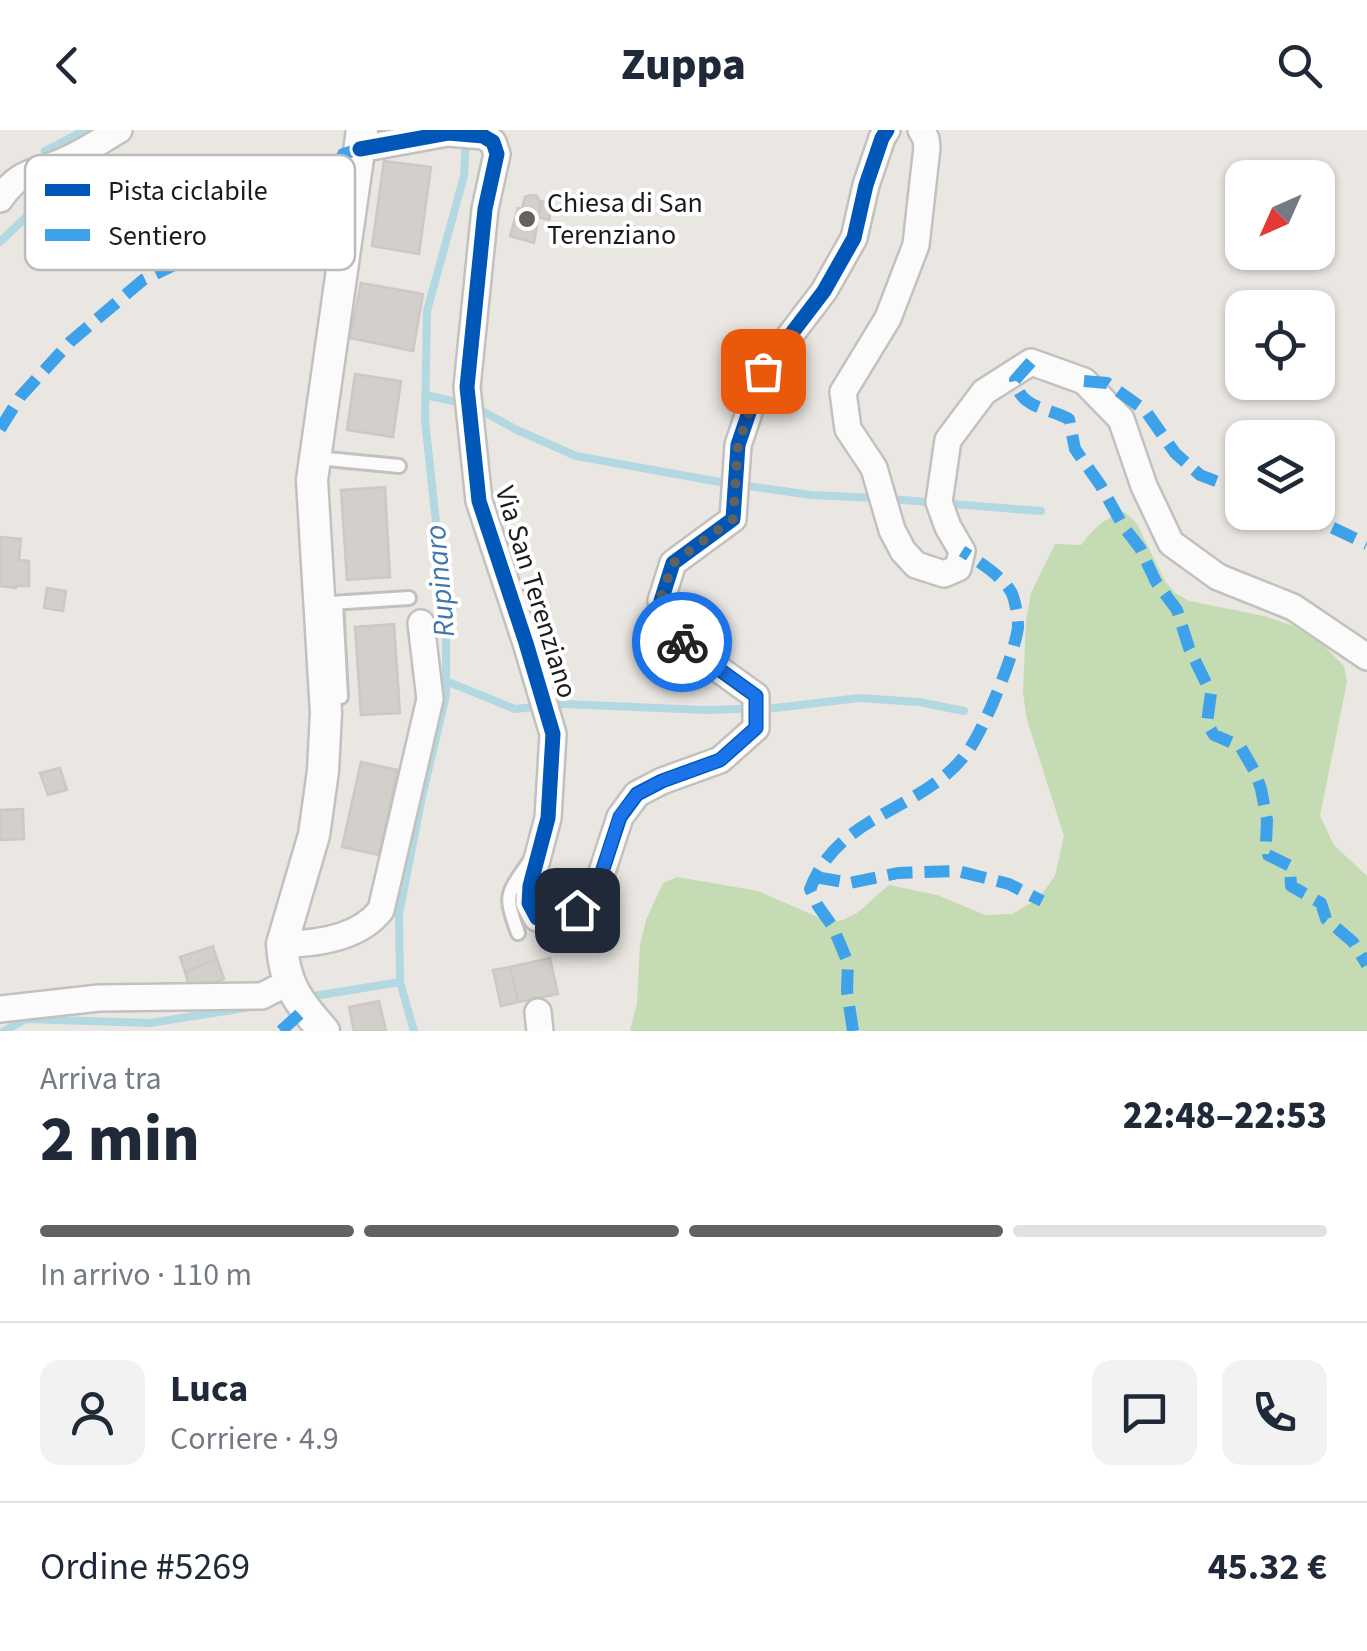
<!DOCTYPE html>
<html lang="it">
<meta charset="utf-8">
<style>
body{margin:0;font-family:"Source Sans 3",sans-serif;background:#f2f2f3;color:#1f2937;height:100vh;display:flex;flex-direction:column;font-size:38px;white-space:nowrap}
*{box-sizing:border-box;margin:0}
p{font-size:32px;color:#747a83}
.icon{flex:none;width:55px;height:55px;fill:none;stroke:currentColor;stroke-width:2;stroke-linecap:round;stroke-linejoin:round}
.map{position:relative;height:901px;overflow:hidden}
.drawer{display:flex;flex-direction:column;background:#fff;flex:1}
.drawer>*{flex:none}
.needle{width:65px;rotate:225deg}
.fabs{position:absolute;left:1225px;top:30px;display:grid;gap:20px}
.fabs a{display:grid;place-items:center;width:110px;height:110px;border-radius:20px;background:#fff;box-shadow:0 2px 8px #0004;font-size:50px}
.pin{position:absolute;display:grid;place-items:center;width:85px;height:85px;color:#fff;margin:-42px;border-radius:20px;box-shadow:0 5px 15px #0006}
.courier{position:absolute;display:grid;place-items:center;width:100px;height:100px;margin:-50px;border:8px solid #1a73e8;border-radius:50%;background:#fff;color:#222;box-shadow:0 2px 12px #0007}
.overview em{font-style:normal;font-weight:800}
.overview div{display:flex;flex-direction:column-reverse}
.overview{display:flex;align-items:center;justify-content:space-between;height:170px;padding:0 40px}
h1{font-size:65px;font-weight:800;line-height:75px}
.bar{display:grid;grid-template-columns:repeat(4,1fr);gap:15px 10px;align-content:center;height:120px;padding:0 40px}
.bar i{height:12px;border-radius:8px;background:#e0e1e3}
.bar .current{background:#636261}
.bar p{grid-column:span 4}
.line{display:flex;align-items:center;gap:25px;padding:0 40px;border-top:2px solid #e0e1e3}
.line div{flex:1}
.round{display:grid;place-items:center;flex:none;width:105px;height:105px;border-radius:20px;background:#f2f2f3}
header{display:flex;justify-content:space-between;align-items:center;height:130px;padding:0 40px;background:#fff;font-size:45px;font-weight:800}
.map>svg:first-child{display:block}
.forest{fill:#c4dbb4}
.lines{fill:none;stroke-linecap:round;stroke-linejoin:round}
.stream{stroke:#b2d8e1;stroke-width:8}
.building{fill:#d3cfcb;stroke:#cdc8c3;stroke-width:2.5}
.service-casing{stroke:#c2c1bf;stroke-width:18}
.minor-casing{stroke:#c2c1bf;stroke-width:30}
.tertiary-casing{stroke:#c2c1bf;stroke-width:35}
.service{stroke:#fcfbfb;stroke-width:12}
.minor{stroke:#fcfbfb;stroke-width:25}
.tertiary{stroke:#fcfbfb;stroke-width:30}
.quiet{stroke:#3da2ea;stroke-width:12;stroke-dasharray:25 12;stroke-linecap:butt}
.cycleway-casing{stroke:#fff;stroke-width:21}
.cycleway{stroke:#0057b8;stroke-width:15}
.done{stroke:#636261;stroke-width:10;stroke-dasharray:0 18}
.route{stroke:#1a73e8;stroke-width:12}
.poi-dot{fill:#636261;stroke:#fff;stroke-width:4}
.labels{text-anchor:middle;dominant-baseline:central;stroke-width:8;stroke-linejoin:round;paint-order:stroke}
.poi-label{font-size:28px;fill:#1b1b1b;stroke:#fff;text-anchor:start}
.street-label{font-size:28px;fill:#1b1b1b;stroke:#fff}
.water-label{font-size:30px;font-style:italic;fill:#3e77aa;stroke:#fff}
.key{fill:#fff;stroke:#bbb;stroke-width:2.5}
.key-label{font-size:28px;fill:#1b1b1b}
</style>
<header><svg class="icon" aria-label="back" viewBox="0 0 24 24"><path d="M15 5l-7 7 7 7"/></svg>Zuppa<svg class="icon" aria-label="search" viewBox="0 0 24 24"><circle cx="10" cy="10" r="6"/><path d="M15 15l6 6"/></svg></header>
<div class="map">
<svg width="1367" height="901" viewBox="0 0 1367 901">
<rect width="100%" height="100%" fill="#eae7e2"/>
<path class="forest" d="M1125 382 1137 394 1165 451 1175 463 1189 471 1264 486 1293 496 1320 512 1344 536 1347 552 1320 686 1334 715 1367 746V901H630L637 873 640 815 646 790 663 753 677 747 758 761 829 792 843 790 857 783 889 755 937 765 985 785 1012 784 1038 769 1055 746 1064 706 1027 590 1023 563 1026 491 1031 463 1055 414 1081 415C1094 398 1104 388 1125 382Z"/>
<g class="lines">
<path class="stream" d="M45 21 86 0
M0 112 27 86 35 51
M425 265 462 273
M475 277 517 300 576 326 714 351 811 365 877 368
M891 369 1041 381
M446 551 515 579 564 574 705 580 775 578 859 568 919 572 964 581
M308 867 400 852
M4 901 26 889 150 893 245 878
M414 901 400 852 399 784 422 667 446 565V486L425 290 427 181 464 46 466 9"/>
</g>
<path class="building" d="M384 31 431 37 419 124 372 116Z
M530 65 537 66 541 74 534 113 510 106 518 78 522 79 525 67Z
M541 71 553 74 549 90 538 87Z
M361 153 423 164 413 221 350 208Z
M355 244 401 251 393 307 347 300Z
M385 357 390 447 347 450 341 360Z
M0 407 21 409 19 430 29 431V456H16V458L0 456Z
M47 458 66 461 63 481 44 478Z
M394 494 400 583 361 585 355 497Z
M361 632 398 640 379 725 342 717Z
M60 638 67 660 48 665 40 643Z
M23 679 24 709 0 710V680Z
M213 816 217 829 185 842 180 827Z
M550 828 558 864 518 872 510 837Z
M217 829 224 849 190 860 185 842Z
M510 837 518 872 501 876 493 840Z
M379 871 386 901H354L349 877Z"/>
<g class="lines">
<g class="service-casing">
<path id="service" d="M317 328 399 336
M331 473 409 468
M336 473 341 567
M518 803C504 764 506 766 529 732"/>
</g>
<g class="minor-casing">
<path id="minor" d="M921 0 926 9 927 17 916 115 888 188 843 262 848 299 874 338 892 400 903 421 916 435 944 444 958 438 962 421 948 397 939 372 948 310 984 262 1031 232 1084 251 1121 289 1144 356 1171 413 1218 447 1293 477 1367 527
M360 19 448 3 483 6 493 12 497 24 485 79 467 257 479 371 526 513 553 604 548 688 530 756 529 773 537 788 549 792H564L590 764 602 742 620 687 637 664 662 651 720 630 756 598V566L677 509 661 471 673 433 733 389 738 315 763 241 824 161 854 108 866 55 882 8 887 0
M0 69C19 41 32 44 61 32 81 24 100 11 119 0
M282 814C316 814 359 808 381 780L430 569 421 493
M0 879 99 868 262 866 289 852
M538 882 540 901"/>
</g>
<g class="tertiary-casing">
<path id="tertiary" d="M324 901C299 873 284 854 282 814L314 705 323 641 326 583 312 350 362 0"/>
</g>
<use href="#service" class="service"/>
<use href="#minor" class="minor"/>
<use href="#tertiary" class="tertiary"/>
<path class="quiet" d="M1031 232 1015 250C1020 279 1047 277 1069 289L1075 319 1101 356 1123 396 1140 418 1156 452 1177 480 1189 518 1211 563 1207 593 1214 605 1240 616 1255 642 1261 659 1267 690 1266 714 1268 725 1290 736 1291 756 1321 773 1326 789 1353 812 1367 835
M1084 251 1107 253 1145 280 1175 323 1200 345 1242 361
M0 299 20 267 70 212 143 150 195 125 265 79 333 48 343 24 360 19
M1299 382 1367 414
M815 747 850 753 898 743 958 741 1009 754 1042 771
M281 901 305 879
M853 901 847 861 848 833 833 797 818 776 810 759C835 694 896 685 943 647 951 641 959 633 965 625 982 605 1015 524 1018 497 1018 488 1015 467 1010 460 999 444 978 431 962 421"/>
<g class="cycleway-casing">
<path id="cycleway" d="M360 19 448 3 483 6 493 12 497 24 485 79 467 257 479 371 526 513 553 604 548 688 530 756 529 773 537 788 549 792H564L590 764 602 742 620 687 637 664 662 651 720 630 756 598V566L677 509 661 471 673 433 733 389 738 315 763 241 824 161 854 108 866 55 882 8 887 0"/>
</g>
<use href="#cycleway" class="cycleway"/>
</g>
<g class="lines">
<path class="done" d="M682 512 676 509 660 471 673 433 733 389 738 315 763 241"/>
<path class="route" d="M577 780 590 764 602 742 620 686 637 664 662 651 720 630 756 598V566L682 512"/>
</g>
<circle class="poi-dot" cx="527" cy="89" r="10"/>
<g class="labels">
<g class="poi-label">
<text x="547" y="73">Chiesa di San<tspan x="547" dy="32">Terenziano</tspan></text>
</g>
<g class="street-label">
<text transform="translate(536 462) rotate(73)">Via San Terenziano</text>
</g>
<g class="water-label">
<text transform="translate(440 451) rotate(-95)">Rupinaro</text>
</g>
</g>
<rect x="25" y="25" width="330" height="115" rx="15" class="key"/>
<rect x="45" y="54" width="45" height="12" fill="#0057b8"/>
<rect x="45" y="99" width="45" height="12" fill="#3da2ea"/>
<g class="key-label">
<text x="108" y="70">Pista ciclabile</text>
<text x="108" y="115">Sentiero</text>
</g>
</svg>
<div class="fabs">
<a><svg class="needle" viewBox="-14 -14 28 28"><path d="M0-13l5 13h-10z" fill="#e53935"/><path d="M0 13l5-13h-10z" fill="#747a83"/></svg></a>
<a><svg class="icon" aria-label="locate" viewBox="0 0 24 24"><circle cx="12" cy="12" r="6"/><path d="M12 2v4M12 18v4M2 12h4M18 12h4"/></svg></a>
<a><svg class="icon" aria-label="layers" viewBox="0 0 24 24"><path d="M12 4l9 5-9 5-9-5zM3 14l9 5 9-5"/></svg></a>
</div>
<div class="pin" style="left:763px;top:241px;background:#ea580c"><svg class="icon" aria-label="bag" viewBox="0 0 24 24"><path d="M5 8h14l-1 12H6zM9 8a3 3 0 0 1 6 0"/></svg></div>
<div class="pin" style="left:577px;top:780px;background:#1f2937"><svg class="icon" aria-label="home" viewBox="0 0 24 24"><path d="M3 11l9-7 9 7M6 9v11h12V9"/></svg></div>
<div class="courier" style="left:682px;top:512px"><svg class="icon" aria-label="bike" viewBox="0 0 24 24"><circle cx="6" cy="16" r="4"/><circle cx="18" cy="16" r="4"/><path d="M6 16l4-8h5l3 8M10 8l3 8H6M13 5h3"/></svg></div>
</div>
<section class="drawer">
<div class="overview"><div><h1>2 min</h1><p>Arriva tra</p></div><em>22:48–22:53</em></div>
<div class="bar"><i class="current"></i><i class="current"></i><i class="current"></i><i></i><p>In arrivo · 110 m</p></div>
<div class="line" style="height:180px"><a class="round"><svg class="icon" aria-label="person" viewBox="0 0 24 24"><circle cx="12" cy="8" r="4"/><path d="M4 21q1-7 8-7t8 7"/></svg></a><div><b>Luca</b><p>Corriere · 4.9</p></div><a class="round"><svg class="icon" aria-label="chat" viewBox="0 0 24 24"><path d="M4 5h16v11H9l-5 4z"/></svg></a><a class="round"><svg class="icon" aria-label="phone" viewBox="0 0 24 24"><path d="M5 4h4l2 5-3 2q2 4 5 5l2-3 5 2v4C11 20 4 13 5 4z"/></svg></a></div>
<div class="line" style="height:130px"><div>Ordine #5269</div><b>45.32 €</b></div>
</section>
